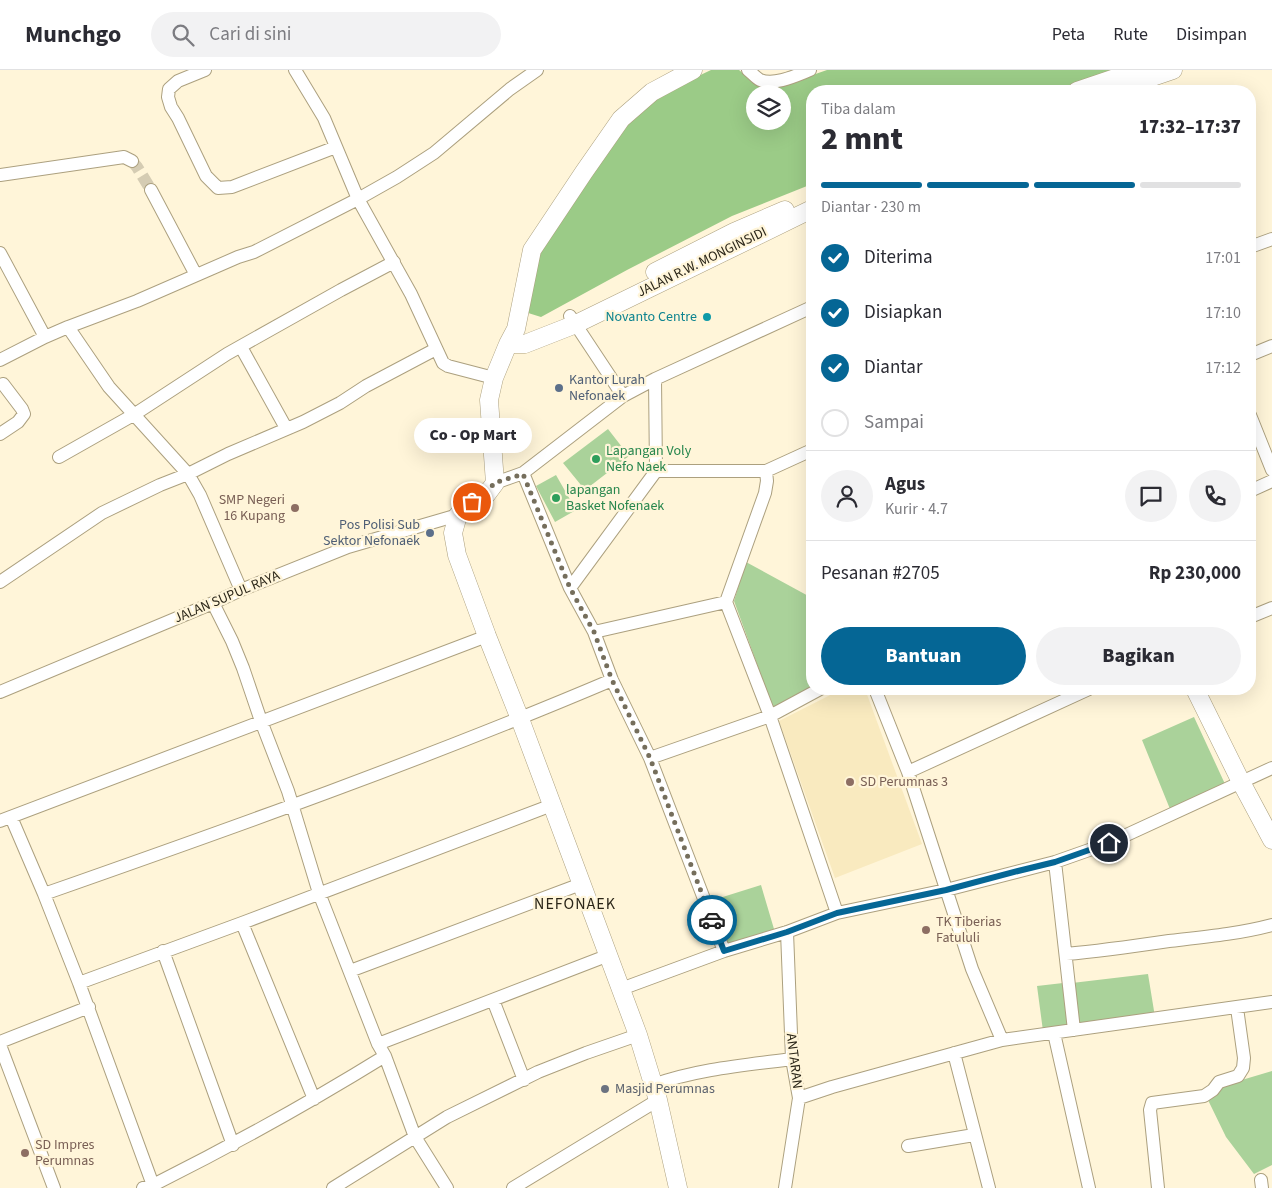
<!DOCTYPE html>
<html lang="id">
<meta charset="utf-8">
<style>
body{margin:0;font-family:"Source Sans 3",sans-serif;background:#f2f2f3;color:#2b2b33;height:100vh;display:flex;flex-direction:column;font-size:19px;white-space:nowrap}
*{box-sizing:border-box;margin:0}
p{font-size:16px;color:#7c7c81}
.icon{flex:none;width:28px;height:28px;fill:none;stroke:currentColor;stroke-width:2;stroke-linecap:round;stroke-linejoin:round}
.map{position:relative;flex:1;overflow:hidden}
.details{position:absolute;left:806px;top:15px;width:450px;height:610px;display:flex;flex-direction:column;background:#fff;border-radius:20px;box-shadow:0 5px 20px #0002}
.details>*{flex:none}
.fabs{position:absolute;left:746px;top:15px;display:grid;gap:10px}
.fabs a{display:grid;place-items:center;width:45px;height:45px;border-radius:50%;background:#fff;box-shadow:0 5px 20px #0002;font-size:25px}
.pin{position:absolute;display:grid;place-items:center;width:42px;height:42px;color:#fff;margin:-21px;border:2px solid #fff;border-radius:50%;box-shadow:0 1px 5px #0007}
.courier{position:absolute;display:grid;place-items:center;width:50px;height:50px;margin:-25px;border:4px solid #056695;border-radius:50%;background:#fff;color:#222;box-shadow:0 1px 6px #0007}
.bubble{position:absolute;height:35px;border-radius:18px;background:#fff;box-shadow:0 5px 20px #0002;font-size:16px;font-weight:800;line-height:35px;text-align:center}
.headline em{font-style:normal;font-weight:800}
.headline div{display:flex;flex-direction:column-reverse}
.headline{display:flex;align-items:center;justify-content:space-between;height:85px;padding:0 15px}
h1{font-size:32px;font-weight:800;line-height:38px}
.bar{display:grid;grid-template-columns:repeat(4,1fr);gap:8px 5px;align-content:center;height:60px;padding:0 15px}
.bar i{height:6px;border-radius:4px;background:#e1e1e2}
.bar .on{background:#056695}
.bar p{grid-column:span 4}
.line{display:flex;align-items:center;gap:12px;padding:0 15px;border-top:1px solid #e1e1e2}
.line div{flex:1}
.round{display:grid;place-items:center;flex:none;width:52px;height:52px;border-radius:26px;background:#f2f2f3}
ol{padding:0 15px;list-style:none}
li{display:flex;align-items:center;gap:15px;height:55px}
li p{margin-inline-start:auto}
li .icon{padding:5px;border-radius:50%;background:#056695;color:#fff;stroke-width:4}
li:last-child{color:#7c7c81}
li i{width:28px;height:28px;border:2px solid #e1e1e2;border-radius:50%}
.primary-button{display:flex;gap:10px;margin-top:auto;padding:10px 15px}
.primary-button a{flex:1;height:58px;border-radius:30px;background:#056695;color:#fff;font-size:20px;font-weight:800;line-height:58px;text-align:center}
.primary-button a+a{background:#f2f2f3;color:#2b2b33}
header{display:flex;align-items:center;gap:30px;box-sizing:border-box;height:70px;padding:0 25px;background:#fff;border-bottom:1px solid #e1e1e2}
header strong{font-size:24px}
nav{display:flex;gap:28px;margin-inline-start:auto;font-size:18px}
.search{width:350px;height:45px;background:#f2f2f3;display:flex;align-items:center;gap:12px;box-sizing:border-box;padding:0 18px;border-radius:28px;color:#7c7c81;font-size:19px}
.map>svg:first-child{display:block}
.built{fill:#f9eabf}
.green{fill:#aad29a}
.forest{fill:#9bcb87;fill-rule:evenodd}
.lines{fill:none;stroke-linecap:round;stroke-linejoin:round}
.street-tunnel{stroke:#d5ccb3;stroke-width:12;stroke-dasharray:12 6;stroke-linecap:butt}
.street-casing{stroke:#aca07f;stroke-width:14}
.secondary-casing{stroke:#aca07f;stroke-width:19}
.street{stroke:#fff;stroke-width:12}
.secondary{stroke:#fff;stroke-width:18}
.done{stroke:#756e5c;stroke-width:5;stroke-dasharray:0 9}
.route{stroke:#056695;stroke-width:6}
.culture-dot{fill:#0f9aa8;stroke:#fff5d9;stroke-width:2}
.service-dot{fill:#5c6f8a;stroke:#fff5d9;stroke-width:2}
.leisure-dot{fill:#2e9e5b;stroke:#fff5d9;stroke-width:2}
.education-dot{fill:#8d6e63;stroke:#fff5d9;stroke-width:2}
.worship-dot{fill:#6b7280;stroke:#fff5d9;stroke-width:2}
.labels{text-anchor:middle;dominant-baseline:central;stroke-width:4.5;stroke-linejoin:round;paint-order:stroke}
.street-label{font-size:14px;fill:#2b2619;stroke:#fff5d9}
.culture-label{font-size:14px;fill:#0d838f;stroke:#fff5d9;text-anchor:end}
.service-label{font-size:14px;fill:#4e5e75;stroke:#fff5d9;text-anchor:start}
.leisure-label{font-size:14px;fill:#27864d;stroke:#fff5d9;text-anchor:start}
.education-label{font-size:14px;fill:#785e54;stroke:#fff5d9;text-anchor:start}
.worship-label{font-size:14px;fill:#5b616d;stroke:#fff5d9;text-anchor:start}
.quarter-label{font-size:16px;letter-spacing:1px;fill:#2b2619;stroke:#fff5d9}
</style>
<header>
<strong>Munchgo</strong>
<div class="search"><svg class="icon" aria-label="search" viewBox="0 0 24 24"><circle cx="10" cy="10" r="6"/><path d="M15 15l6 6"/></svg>Cari di sini</div>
<nav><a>Peta</a><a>Rute</a><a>Disimpan</a></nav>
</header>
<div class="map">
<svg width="1272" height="1118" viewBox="0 0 1272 1118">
<rect width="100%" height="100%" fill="#fff5d9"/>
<path class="built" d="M842 619H865L922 774 835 808 779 651Z"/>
<path class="green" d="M608 359 629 386 585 420 563 393Z
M556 405 576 440 555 452 536 416Z
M746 492 812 528V618L773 638 734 531Z
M1194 647 1225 714 1170 739 1142 670Z
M761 815 774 859 725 876 710 831Z
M1148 904 1155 947 1078 955 1072 913Z
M1063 913 1069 957 1043 961 1037 916Z
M1272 1001V1095L1254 1104 1226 1067 1208 1030 1225 1015Z"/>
<path class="forest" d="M711 0H739L758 16 778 17 827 0H1118L1058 21H812V114L732 146 627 200 541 247 525 242 534 181 614 63 654 27ZM755 24H782V51H755Z"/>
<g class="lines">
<path class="street-tunnel" d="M132 91 137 97 151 120"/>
<g class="street-casing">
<path id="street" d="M205 0 178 11 169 19 168 27 171 37 178 48 206 106 218 118 232 117 336 77
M295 0 324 48 358 129 411 224 443 293 448 296 494 308
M748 0C752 3 756 8 760 10 775 16 797 5 810 0
M0 105 124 87 132 91
M151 120 196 205
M1250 177 1272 169
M0 183 45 267
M570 246 623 326
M68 257 137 231 238 187 254 182 358 129 397 107 434 83 510 19 537 0
M241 277 286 358
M1250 285 1272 276
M0 290 45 267 68 257 109 317 188 404 200 425 241 520
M655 309 656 401
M1250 345 1272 400
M0 364 18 352 24 344 22 339 3 314
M59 387 135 344 227 284 341 220 394 192
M523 403 570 518
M495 413 523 403 623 326 655 309 812 237
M1250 421 1272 411
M0 512 102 443 160 415 188 404 228 384 303 352 340 333 366 316 436 279
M726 532 594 562 570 518 656 401H766L812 380
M213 533 232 571 243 598 261 651 288 721 319 823 378 974 385 986 415 1067 447 1118
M1250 547 1272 538
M594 562 612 610 650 688 724 881
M820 619 770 646 837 843
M875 619 908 702 972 899 1002 970
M0 622 213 533 241 520 348 477 458 445
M650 688 770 646 726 532 765 423 767 411 766 401
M908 702 1089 619
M11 747 44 824 79 913 154 1118
M0 751 487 566
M1055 792 1074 960
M44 824C235 757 426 689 612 610
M242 853 314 1029
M163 881 233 1075
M1066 884C1100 881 1135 876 1169 871 1204 867 1238 864 1272 855
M350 901 581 814
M79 913 242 853 552 735
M621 919 724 881 787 862 837 843 946 820 1055 792 1109 773 1272 698
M493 930 524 1010
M1054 963 1089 1118
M0 972 89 937
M378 974 609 885
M0 975 54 1118
M954 983 989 1118
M653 1015C697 999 746 995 792 989
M799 1028 832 1017 1002 970 1272 932
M908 1076 974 1065
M1261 1110 1262 1118
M143 1118 153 1115C233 1075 309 1033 385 986
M333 1118 447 1047 538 1002 586 983 638 965
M513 1118 658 1030
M785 1118 799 1028 792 989 787 862
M1158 1118 1150 1040 1152 1033 1204 1026 1213 1020 1219 1012 1238 1006 1243 998 1244 988 1237 938"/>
</g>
<g class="secondary-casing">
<path id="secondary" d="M1126 16 1173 0
M1077 21 1139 0
M655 202 734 162 785 140
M508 274H525L576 254 812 139
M1195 619 1241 712 1272 770
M678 1118 658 1030 638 965 520 649 487 566 457 485 453 463 458 445 472 432 486 425 495 413 489 330 494 308 508 274 516 259 532 180 584 102 621 49 652 22 693 0"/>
</g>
<use href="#street" class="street"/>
<use href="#secondary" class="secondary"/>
</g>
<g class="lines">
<path class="done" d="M472 432 486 425 494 413 523 404 570 518 594 562 612 610 650 688 712 850"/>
<path class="route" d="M712 850 724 881 787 862 837 843 946 820 1018 801 1055 792 1109 773"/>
</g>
<circle class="culture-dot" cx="707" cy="247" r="5"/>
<g class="service-dot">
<circle cx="559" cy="318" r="5"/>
<circle cx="430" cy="463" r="5"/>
</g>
<g class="leisure-dot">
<circle cx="596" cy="389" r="5"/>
<circle cx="556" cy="428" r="5"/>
</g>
<g class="education-dot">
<circle cx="295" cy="438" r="5"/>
<circle cx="850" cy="712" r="5"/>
<circle cx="926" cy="860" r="5"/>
<circle cx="25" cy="1083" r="5"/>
</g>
<circle class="worship-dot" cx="605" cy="1019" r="5"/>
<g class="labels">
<g class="street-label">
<text transform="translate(702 192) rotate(-26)">JALAN R.W. MONGINSIDI</text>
<text transform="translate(227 527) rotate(-23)">JALAN SUPUL RAYA</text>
<text transform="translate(794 991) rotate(83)">ANTARAN</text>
</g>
<g class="culture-label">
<text x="697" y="247">Novanto Centre</text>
</g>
<g class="service-label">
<text x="569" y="310">Kantor Lurah<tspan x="569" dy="16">Nefonaek</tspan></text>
<text x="420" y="455" text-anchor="end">Pos Polisi Sub<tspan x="420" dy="16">Sektor Nefonaek</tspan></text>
</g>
<g class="leisure-label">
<text x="606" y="381">Lapangan Voly<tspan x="606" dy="16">Nefo Naek</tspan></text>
<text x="566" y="420">lapangan<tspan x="566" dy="16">Basket Nofenaek</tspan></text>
</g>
<g class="education-label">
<text x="285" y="430" text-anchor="end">SMP Negeri<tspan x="285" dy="16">16 Kupang</tspan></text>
<text x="860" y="712">SD Perumnas 3</text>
<text x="936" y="852">TK Tiberias<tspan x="936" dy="16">Fatululi</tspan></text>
<text x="35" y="1075">SD Impres<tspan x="35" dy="16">Perumnas</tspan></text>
</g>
<g class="worship-label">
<text x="615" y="1019">Masjid Perumnas</text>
</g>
<g class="quarter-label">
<text x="575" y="834">NEFONAEK</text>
</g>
</g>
</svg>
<div class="fabs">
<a><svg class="icon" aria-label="layers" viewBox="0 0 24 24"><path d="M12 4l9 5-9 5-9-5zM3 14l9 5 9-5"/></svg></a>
</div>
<div class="pin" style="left:472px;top:432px;background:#ea580c"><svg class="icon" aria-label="bag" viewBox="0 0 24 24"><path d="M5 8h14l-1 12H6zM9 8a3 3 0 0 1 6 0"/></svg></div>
<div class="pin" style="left:1109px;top:773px;background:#1f2937"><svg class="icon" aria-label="home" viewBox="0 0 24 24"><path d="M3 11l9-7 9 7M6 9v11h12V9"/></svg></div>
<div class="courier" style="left:712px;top:850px"><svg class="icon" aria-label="car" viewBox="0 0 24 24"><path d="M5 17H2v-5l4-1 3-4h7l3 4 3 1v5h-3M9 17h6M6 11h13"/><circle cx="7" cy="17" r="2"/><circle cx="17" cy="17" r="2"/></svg></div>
<div class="bubble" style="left:414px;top:348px;width:118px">Co - Op Mart</div>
<section class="details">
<div class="headline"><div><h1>2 mnt</h1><p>Tiba dalam</p></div><em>17:32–17:37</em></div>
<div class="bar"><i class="on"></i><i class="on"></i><i class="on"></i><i></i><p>Diantar · 230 m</p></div>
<ol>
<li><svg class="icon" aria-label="check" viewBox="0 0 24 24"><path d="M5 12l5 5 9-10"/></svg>Diterima<p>17:01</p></li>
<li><svg class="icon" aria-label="check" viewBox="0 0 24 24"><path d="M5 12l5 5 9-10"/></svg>Disiapkan<p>17:10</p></li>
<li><svg class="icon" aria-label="check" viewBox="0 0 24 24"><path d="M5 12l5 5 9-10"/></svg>Diantar<p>17:12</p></li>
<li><i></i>Sampai</li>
</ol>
<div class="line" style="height:90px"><a class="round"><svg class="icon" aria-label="person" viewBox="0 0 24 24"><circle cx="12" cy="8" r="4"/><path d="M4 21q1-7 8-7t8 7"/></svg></a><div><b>Agus</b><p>Kurir · 4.7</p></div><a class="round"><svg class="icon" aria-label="chat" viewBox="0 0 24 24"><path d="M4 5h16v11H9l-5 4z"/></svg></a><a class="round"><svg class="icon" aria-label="phone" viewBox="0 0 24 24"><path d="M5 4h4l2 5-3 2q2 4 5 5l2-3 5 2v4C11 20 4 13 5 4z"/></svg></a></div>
<div class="line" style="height:65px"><div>Pesanan #2705</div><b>Rp 230,000</b></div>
<div class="primary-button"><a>Bantuan</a><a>Bagikan</a></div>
</section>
</div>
